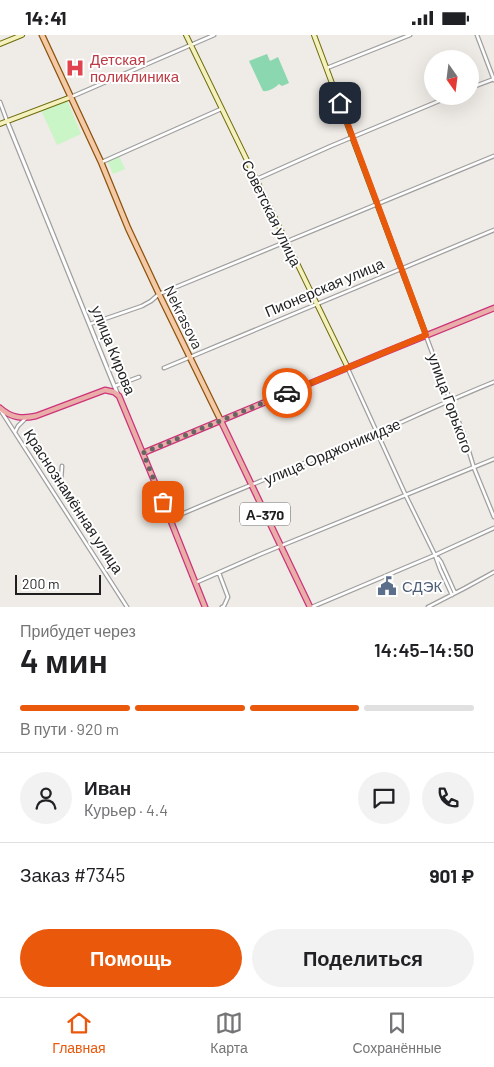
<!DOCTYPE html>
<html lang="ru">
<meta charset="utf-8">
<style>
body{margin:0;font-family:Barlow,sans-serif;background:#f2f2f2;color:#202124;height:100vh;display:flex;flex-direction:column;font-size:19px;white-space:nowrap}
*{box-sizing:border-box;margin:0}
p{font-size:16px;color:#757577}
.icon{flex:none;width:28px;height:28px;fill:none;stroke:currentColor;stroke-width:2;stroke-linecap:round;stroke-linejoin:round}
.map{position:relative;height:572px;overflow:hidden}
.details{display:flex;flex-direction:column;background:#fff;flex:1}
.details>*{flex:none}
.needle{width:32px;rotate:166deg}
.fabs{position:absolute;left:424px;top:15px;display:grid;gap:10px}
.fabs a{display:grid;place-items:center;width:55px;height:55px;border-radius:50%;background:#fff;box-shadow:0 5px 20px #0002;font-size:25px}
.scale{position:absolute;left:15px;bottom:12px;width:86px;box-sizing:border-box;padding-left:5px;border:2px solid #1f1f1f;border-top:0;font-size:14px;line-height:18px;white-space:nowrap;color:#1f1f1f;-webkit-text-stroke:4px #fff;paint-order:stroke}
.pin{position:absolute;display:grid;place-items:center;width:42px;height:42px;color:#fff;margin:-21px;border-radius:10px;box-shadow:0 2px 8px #0006}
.courier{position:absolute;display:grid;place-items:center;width:50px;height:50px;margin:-25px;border:4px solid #ea580c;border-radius:50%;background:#fff;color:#222;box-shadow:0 1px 6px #0007}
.head em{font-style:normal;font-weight:600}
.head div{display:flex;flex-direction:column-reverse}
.head{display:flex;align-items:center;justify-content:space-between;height:85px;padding:0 20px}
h1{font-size:32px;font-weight:600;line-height:38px}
.bar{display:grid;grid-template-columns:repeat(4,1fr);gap:8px 5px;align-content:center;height:60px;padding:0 20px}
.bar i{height:6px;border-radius:4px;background:#e0e0e0}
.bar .selected{background:#ea580c}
.bar p{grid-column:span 4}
.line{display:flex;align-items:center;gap:12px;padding:0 20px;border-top:1px solid #e0e0e0}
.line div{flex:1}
.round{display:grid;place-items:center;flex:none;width:52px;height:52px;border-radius:26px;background:#f2f2f2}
.action{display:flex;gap:10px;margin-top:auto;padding:10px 20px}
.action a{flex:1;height:58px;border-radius:30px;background:#ea580c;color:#fff;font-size:20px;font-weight:600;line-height:58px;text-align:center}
.action a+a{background:#f2f2f2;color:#202124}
.status{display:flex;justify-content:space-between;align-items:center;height:35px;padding:0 25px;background:#fff;direction:ltr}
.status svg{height:14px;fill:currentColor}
.dock{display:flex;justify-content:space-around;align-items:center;height:70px;border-top:1px solid #e0e0e0;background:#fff;font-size:14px;color:#757577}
.dock a{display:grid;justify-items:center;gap:2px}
.dock .selected{color:#ea580c}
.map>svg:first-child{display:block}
.park{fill:#c9f5c7}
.pitch{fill:#8ad7b0}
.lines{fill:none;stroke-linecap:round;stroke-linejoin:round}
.minor-casing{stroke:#a0a0a0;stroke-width:5}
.tertiary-casing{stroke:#a0a0a0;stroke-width:5.5}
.secondary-casing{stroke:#6e6c0e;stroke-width:6}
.primary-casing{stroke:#8d530d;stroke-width:7}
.trunk-casing{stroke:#cc337a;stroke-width:7}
.minor{stroke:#fff;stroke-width:2.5}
.tertiary{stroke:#fff;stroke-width:3}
.secondary{stroke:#f4f1be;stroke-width:4}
.primary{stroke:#f4c9a6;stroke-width:4.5}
.trunk{stroke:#eaaea8;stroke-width:4.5}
.done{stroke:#686665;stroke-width:5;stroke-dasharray:0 9}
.route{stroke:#ea580c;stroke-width:6}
.labels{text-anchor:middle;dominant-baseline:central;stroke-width:4;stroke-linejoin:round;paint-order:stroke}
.shield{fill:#fff;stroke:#626262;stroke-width:1}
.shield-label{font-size:14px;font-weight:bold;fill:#1f1f1f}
.health-label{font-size:15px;fill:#be3a42;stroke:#fff;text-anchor:start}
.street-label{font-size:15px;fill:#1f1f1f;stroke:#fff}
.service-label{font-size:15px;fill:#4e5e75;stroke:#fff;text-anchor:start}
</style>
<div class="status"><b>14:41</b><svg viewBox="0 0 49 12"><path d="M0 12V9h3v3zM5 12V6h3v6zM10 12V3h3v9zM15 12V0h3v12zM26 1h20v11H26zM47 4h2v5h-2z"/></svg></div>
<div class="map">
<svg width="494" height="572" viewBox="0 0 494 572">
<rect width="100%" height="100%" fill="#efebe6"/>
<path class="park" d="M67 65 81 99 57 110 41 75Z
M119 121 125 134 113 139 108 127Z"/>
<path class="pitch" d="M267 19 270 26 278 22 289 48 282 51 279 49C275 53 268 57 263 56L249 26Z"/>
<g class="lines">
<g class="minor-casing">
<path id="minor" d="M477 0 494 45
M327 33 410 0
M470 53 494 44
M71 62 214 0
M0 67 7 86
M102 127 221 74
M257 144 331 111 451 61
M90 289 142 271 151 266 159 259 494 121
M426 301 450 365 463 397 474 433 494 482
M164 333 494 195
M348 334 406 461 435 520 440 534 452 560
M115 351 139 342
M1 376 127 572
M15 397 18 391 26 383
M61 445 62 431
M170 484C233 457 297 431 361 405 405 386 449 365 494 347
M438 523 441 527 455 558
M219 538 228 562 224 571 222 572
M195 548 261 519 494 424
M312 572 435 520 494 493
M428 572 465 553 494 537"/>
</g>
<g class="tertiary-casing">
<path id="tertiary" d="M7 86 118 360"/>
</g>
<g class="secondary-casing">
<path id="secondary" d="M186 0 348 333
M314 0 426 300
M0 9 22 0
M0 89 71 62"/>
</g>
<g class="primary-casing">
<path id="primary" d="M42 0 101 127 128 193 159 259 221 386"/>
</g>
<g class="trunk-casing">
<path id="trunk" d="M0 373C11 383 22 384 36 381L105 355 114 357 119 361 170 484 205 572
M221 386 310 572
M143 418 383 318 494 273"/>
</g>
<use href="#minor" class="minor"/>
<use href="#tertiary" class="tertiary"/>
<use href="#secondary" class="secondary"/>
<use href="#primary" class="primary"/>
<use href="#trunk" class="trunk"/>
</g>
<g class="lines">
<path class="done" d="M163 467 143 418 287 358"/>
<path class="route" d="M287 358 426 300 340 68"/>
</g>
<defs>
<g id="hospital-bare" transform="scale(1.5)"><path d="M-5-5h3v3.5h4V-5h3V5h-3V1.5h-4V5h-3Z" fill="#e0444e" stroke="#fff" stroke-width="2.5" paint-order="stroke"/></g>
<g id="civic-bare" transform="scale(1.5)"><path d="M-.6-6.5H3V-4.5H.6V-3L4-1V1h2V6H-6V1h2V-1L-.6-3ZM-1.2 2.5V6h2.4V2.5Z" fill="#5c6f8a" stroke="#fff" stroke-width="2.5" paint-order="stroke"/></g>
</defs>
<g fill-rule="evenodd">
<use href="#hospital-bare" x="75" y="33"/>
<use href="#civic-bare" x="387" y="551"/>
</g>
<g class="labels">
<rect class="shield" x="240" y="467.5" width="50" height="23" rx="4"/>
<g class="shield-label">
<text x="265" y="479">А-370</text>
</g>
<g class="health-label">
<text x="90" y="24">Детская<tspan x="90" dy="17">поликлиника</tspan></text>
</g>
<g class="street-label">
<text transform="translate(272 178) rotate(64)">Советская улица</text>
<text transform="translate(324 252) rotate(-23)">Пионерская улица</text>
<text transform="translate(184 282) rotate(64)">Nekrasova</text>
<text transform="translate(114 315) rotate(68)">улица Кирова</text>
<text transform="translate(451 368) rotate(70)">улица Горького</text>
<text transform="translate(332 416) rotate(-23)">улица Орджоникидзе</text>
<text transform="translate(74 466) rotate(57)">Краснознамённая улица</text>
</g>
<g class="service-label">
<text x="402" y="551">СДЭК</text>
</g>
</g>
</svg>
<div class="fabs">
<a><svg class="needle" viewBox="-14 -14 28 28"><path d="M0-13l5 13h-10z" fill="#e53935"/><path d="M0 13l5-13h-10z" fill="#757577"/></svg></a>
</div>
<div class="scale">200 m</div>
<div class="pin" style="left:163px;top:467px;background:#ea580c"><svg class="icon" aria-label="bag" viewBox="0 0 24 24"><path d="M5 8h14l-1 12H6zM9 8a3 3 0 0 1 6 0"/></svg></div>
<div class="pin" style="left:340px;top:68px;background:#1f2937"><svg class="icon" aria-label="home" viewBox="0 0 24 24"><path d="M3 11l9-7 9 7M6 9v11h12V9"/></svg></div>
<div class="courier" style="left:287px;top:358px"><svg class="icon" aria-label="car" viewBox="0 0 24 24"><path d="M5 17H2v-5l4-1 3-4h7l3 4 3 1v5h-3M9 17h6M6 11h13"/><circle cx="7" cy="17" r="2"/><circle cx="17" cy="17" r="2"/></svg></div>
</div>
<section class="details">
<div class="head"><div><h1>4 мин</h1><p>Прибудет через</p></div><em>14:45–14:50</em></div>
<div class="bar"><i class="selected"></i><i class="selected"></i><i class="selected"></i><i></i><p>В пути · 920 m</p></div>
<div class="line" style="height:90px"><a class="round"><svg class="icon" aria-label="person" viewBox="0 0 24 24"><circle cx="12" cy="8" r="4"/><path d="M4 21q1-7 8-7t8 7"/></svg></a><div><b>Иван</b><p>Курьер · 4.4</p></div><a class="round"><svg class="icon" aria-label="chat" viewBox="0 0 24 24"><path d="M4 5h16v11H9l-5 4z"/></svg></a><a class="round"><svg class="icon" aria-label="phone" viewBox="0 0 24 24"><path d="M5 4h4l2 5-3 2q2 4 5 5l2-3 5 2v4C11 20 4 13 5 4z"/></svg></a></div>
<div class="line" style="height:65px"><div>Заказ #7345</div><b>901 ₽</b></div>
<div class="action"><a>Помощь</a><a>Поделиться</a></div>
</section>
<nav class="dock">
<a class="selected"><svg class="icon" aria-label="home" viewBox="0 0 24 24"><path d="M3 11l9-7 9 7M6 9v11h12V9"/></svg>Главная</a>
<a><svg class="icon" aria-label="map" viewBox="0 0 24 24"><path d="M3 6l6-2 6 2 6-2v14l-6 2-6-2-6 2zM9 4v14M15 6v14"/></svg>Карта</a>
<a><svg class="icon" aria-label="saved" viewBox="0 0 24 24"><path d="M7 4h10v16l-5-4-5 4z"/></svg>Сохранённые</a>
</nav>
